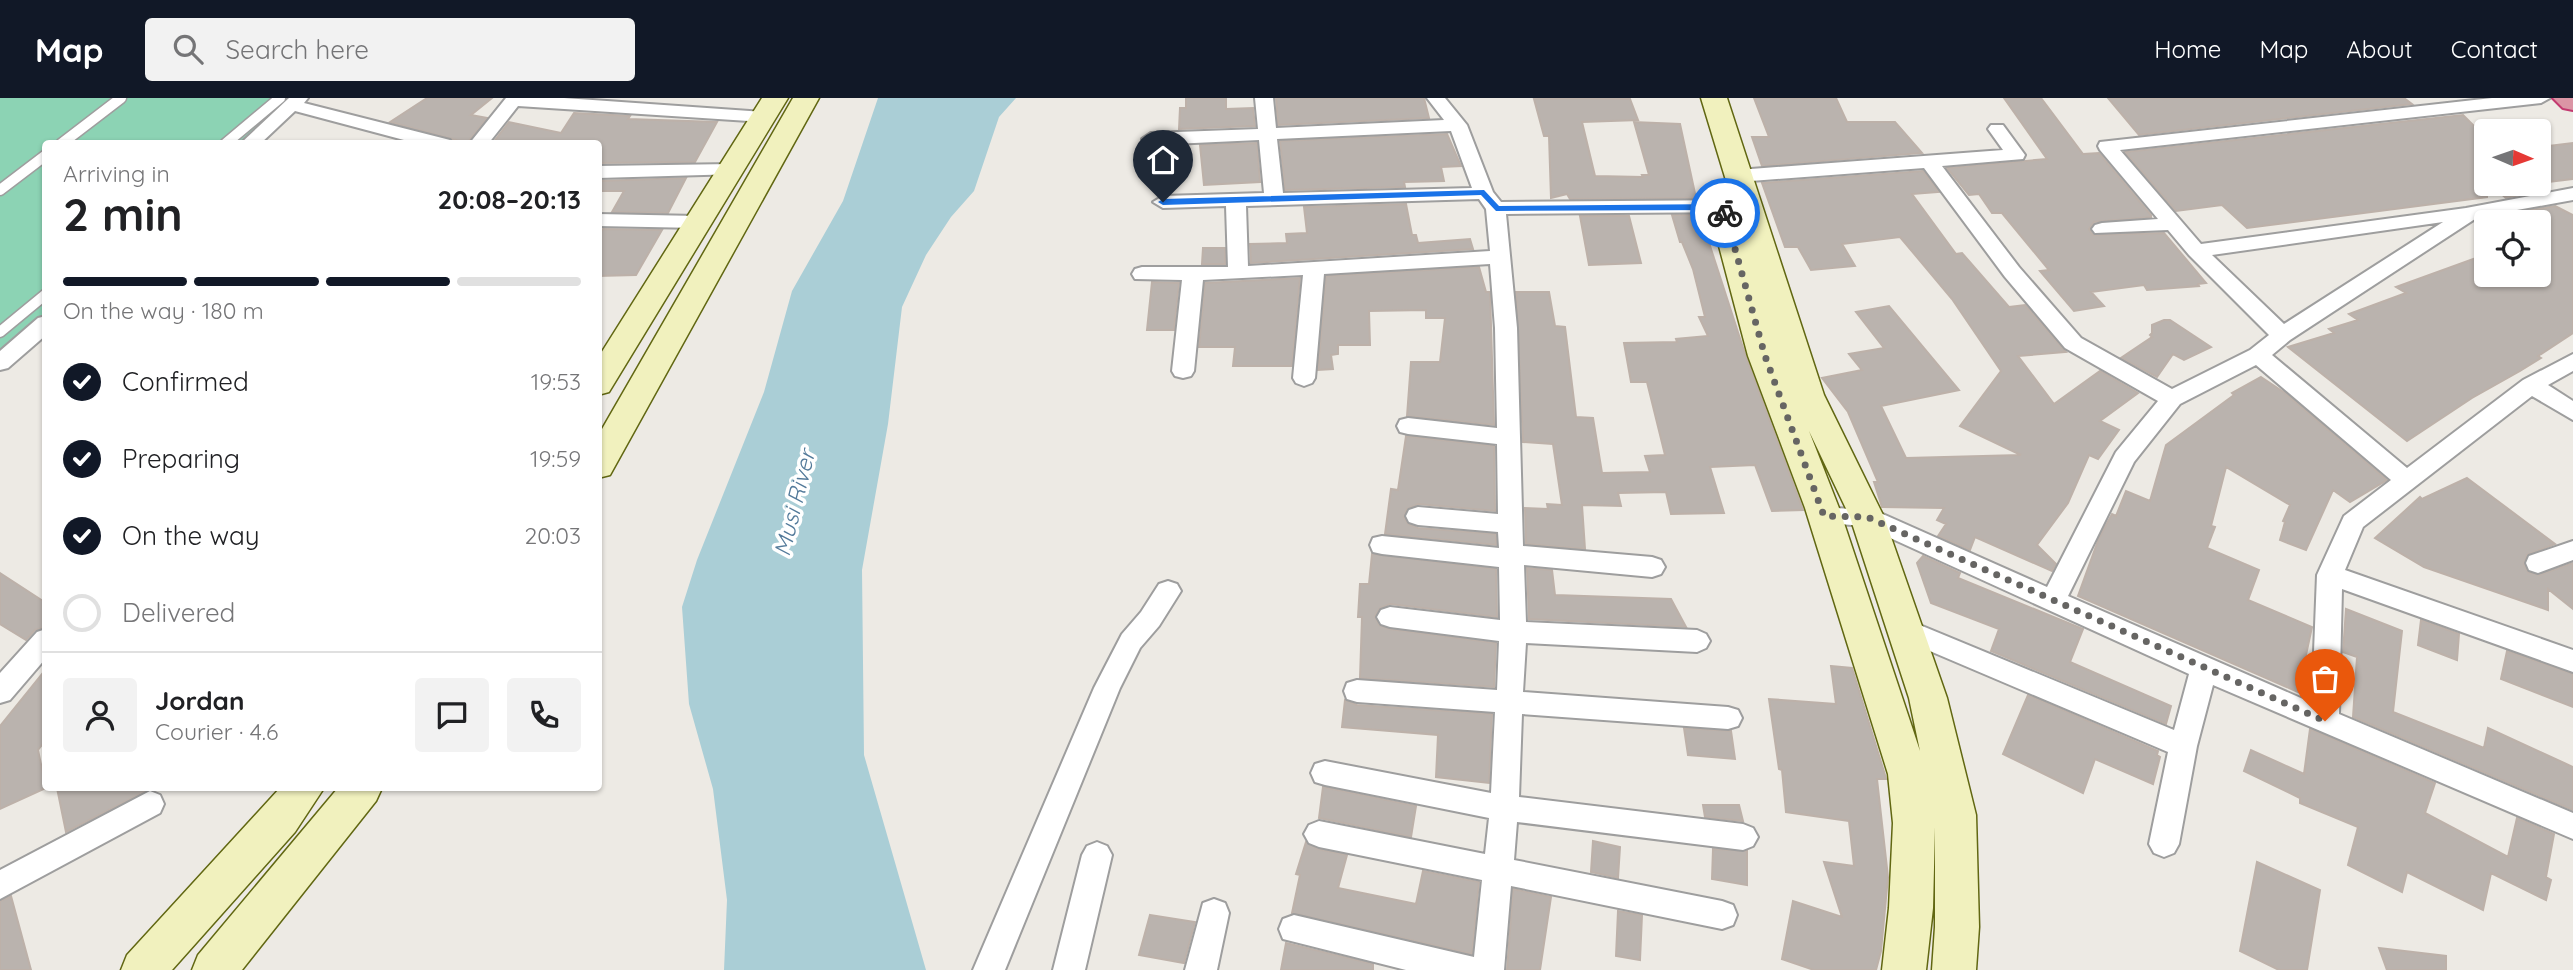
<!DOCTYPE html>
<meta charset="utf-8">
<style>
body{margin:0;font-family:Quicksand,sans-serif;background:#f2f2f2;color:#202124;height:100vh;display:flex;flex-direction:column;font-size:26px;white-space:nowrap}
*{box-sizing:border-box;margin:0}
p{font-size:23px;color:#757577}
.icon{flex:none;width:38px;height:38px;fill:none;stroke:currentColor;stroke-width:2;stroke-linecap:round;stroke-linejoin:round}
.map{position:relative;flex:1;overflow:hidden}
.drawer{position:absolute;left:42px;top:42px;width:560px;height:651px;display:flex;flex-direction:column;background:#fff;border-radius:7px;box-shadow:0 2px 5px #0004}
.drawer>*{flex:none}
.needle{width:46px;rotate:92deg}
.buttons{position:absolute;left:2474px;top:21px;display:grid;gap:14px}
.buttons a{display:grid;place-items:center;width:77px;height:77px;border-radius:7px;background:#fff;box-shadow:0 2px 5px #0004;font-size:35px}
.pin{position:absolute;display:grid;place-items:center;width:60px;height:60px;color:#fff;margin:-72px -30px;border-radius:50% 50% 50% 0;rotate:-45deg;box-shadow:0 0 7px #0007}
.pin .icon{rotate:45deg}
.courier{position:absolute;display:grid;place-items:center;width:70px;height:70px;margin:-35px;border:5px solid #1a73e8;border-radius:50%;background:#fff;color:#222;box-shadow:0 2px 9px #0007}
.overview em{font-style:normal;font-weight:800}
.overview div{display:flex;flex-direction:column-reverse}
.overview{display:flex;align-items:center;justify-content:space-between;height:119px;padding:0 21px}
h1{font-size:46px;font-weight:800;line-height:52px}
.bar{display:grid;grid-template-columns:repeat(4,1fr);gap:10px 7px;align-content:center;height:84px;padding:0 21px}
.bar i{height:9px;border-radius:5px;background:#e0e0e0}
.bar .selected{background:#111827}
.bar p{grid-column:span 4}
.line{display:flex;align-items:center;gap:18px;padding:0 21px;border-top:2px solid #e0e0e0}
.line div{flex:1}
.round{display:grid;place-items:center;flex:none;width:74px;height:74px;border-radius:7px;background:#f2f2f2}
ol{padding:0 21px;list-style:none}
li{display:flex;align-items:center;gap:21px;height:77px}
li p{margin-inline-start:auto}
li .icon{padding:7px;border-radius:50%;background:#111827;color:#fff;stroke-width:4}
li:last-child{color:#757577}
li i{width:38px;height:38px;border:4px solid #e0e0e0;border-radius:50%}
header{display:flex;align-items:center;gap:42px;box-sizing:border-box;height:98px;padding:0 35px;background:#111827;color:#fff}
header strong{font-size:33px}
nav{display:flex;gap:38px;margin-inline-start:auto;font-size:24px}
.search{width:490px;height:63px;background:#f2f2f2;display:flex;align-items:center;gap:18px;box-sizing:border-box;padding:0 24px;border-radius:7px;color:#757577;font-size:26px}
.map>svg:first-child{display:block}
.pitch{fill:#8cd3b4}
.water{fill:#aaced6}
.building{fill:#bab3ae;stroke:#bdb1a9;stroke-width:2}
.lines{fill:none;stroke-linecap:round;stroke-linejoin:round}
.lane-casing{stroke:#9e9e9e;stroke-width:13}
.street-casing{stroke:#9e9e9e;stroke-width:4}
.secondary-casing{stroke:#616712;stroke-width:3}
.highway-casing{stroke:#c3396f;stroke-width:4}
.lane{stroke:#fff;stroke-width:10}
.street{fill:#fff;fill-rule:evenodd}
.secondary{fill:#f1f1be;fill-rule:evenodd}
.highway{fill:#db95a5;fill-rule:evenodd}
.route{fill:#1a73e8}
.done{stroke:#666563;stroke-width:7;stroke-dasharray:0 12.6}
.labels{text-anchor:middle;dominant-baseline:central;stroke-width:7;stroke-linejoin:round;paint-order:stroke}
.water-label{font-size:23px;font-style:italic;fill:#537a9a;stroke:#fff}
</style>
<header>
<strong>Map</strong>
<div class="search"><svg class="icon" aria-label="search" viewBox="0 0 24 24"><circle cx="10" cy="10" r="6"/><path d="M15 15l6 6"/></svg>Search here</div>
<nav><a>Home</a><a>Map</a><a>About</a><a>Contact</a></nav>
</header>
<div class="map">
<svg width="2573" height="872" viewBox="0 0 2573 872">
<rect width="100%" height="100%" fill="#edeae4"/>
<path class="pitch" d="M0 0H293L240 45 46 46 45 215 0 255Z"/>
<path class="water" d="M878 0H1016L999 19 974 93 951 119 926 157 902 209 888 326 862 472 864 657 926 872H724L727 802 713 691 689 606 682 509 697 462 764 294 792 193 843 103Z"/>
<path class="building" d="M427 0H492L471 17 487 20 467 45 390 24Z
M1186 0H1226V11L1253 10 1255 28 1179 31 1180 10H1186Z
M1276 0H1424L1429 20 1278 27Z
M1572 0 1630 1 1638 22 1582 24 1595 78 1643 79 1642 77H1649L1634 24 1680 26 1696 100 1570 101 1567 96 1551 100 1549 38H1544L1534 1Z
M1754 0H1836L1847 24H1895L1922 55 1762 68 1752 39H1769Z
M2004 0H2041L2083 56 2099 55 2151 117V119L2094 124 2089 131 2093 137 2164 135 2206 185 2198 186 2199 188 2147 192 2144 187 2091 194 2104 208 2074 213 2040 173 2049 172 2002 115H1992L1979 96 1969 97 1947 70 2047 61Z
M2108 0H2404L2412 6 2139 37Z
M574 15 630 18 628 21 717 24 695 64 598 65V46H492L509 24 561 35Z
M2463 17 2487 41V99L2247 130 2222 107 2176 113 2125 54Z
M1447 36 1461 68 1441 69 1444 83 1404 84 1405 89 1285 92 1280 43Z
M1257 45 1260 84 1204 87 1200 47Z
M2573 45V81L2539 85V49Z
M1923 73 1939 94 1912 96 1956 156 1962 155 2009 209 2025 207 2066 254 2018 258 2054 306 2100 273 2138 295 2100 323 2119 332 2098 361 2089 357 2068 405 2037 447 2056 466 2052 473 1975 439 1970 452 1938 438 1946 426 1937 422 1944 410 1882 409 1874 384H1878L1848 314 1822 280 1862 272 1849 256 1884 250 1856 214 1889 208 1959 292 1881 308 1906 360 2021 357 1960 328 2001 273 1952 201 1900 139 1842 146 1855 168 1811 172 1798 149H1785L1762 85Z
M686 80 668 115 612 114 624 93H598V83Z
M2489 86H2511L2530 95 2506 100Z
M1406 106 1412 137H1416L1418 145 1470 141 1473 151 1251 165 1250 146 1287 145 1286 136 1307 135 1304 109Z
M2555 108 2573 117V235L2538 258 2541 260 2520 273 2472 300 2407 343 2288 249 2334 235 2329 231 2358 222 2349 216 2406 195 2396 189 2487 156V177H2539V124L2528 123 2533 120 2524 113Z
M1672 117H1700L1746 259 1803 412 1772 413 1755 367 1710 369 1724 415 1671 416 1666 394 1618 395 1621 408 1582 407 1585 451 1526 446 1525 410 1548 411 1547 406 1562 407 1553 346 1523 344 1516 194H1549L1555 228 1565 229 1576 319 1593 320 1602 375 1650 374 1645 358 1665 357 1647 284H1631L1624 245 1677 244 1676 241 1708 238 1699 219H1705L1693 171 1682 144H1680Z
M1580 118H1629L1641 165 1589 167Z
M603 131 662 132 636 177 598 178V138Z
M1203 150H1225V166H1202Z
M1479 169 1486 194H1490L1494 327 1407 318 1411 264H1440L1445 220H1426V212L1369 213 1370 247H1338V256L1331 257 1333 271 1318 272 1326 178Z
M1300 180 1292 268H1233L1235 249H1199L1205 185Z
M1152 184 1179 185 1174 232H1147Z
M2164 222H2170L2211 249 2184 262 2173 256 2157 279 2121 260 2152 239 2150 237 2152 235V227Z
M2261 279 2285 295 2387 382 2350 404 2333 392 2306 452 2280 442 2285 424 2283 423 2290 407 2226 369 2211 428 2215 429 2207 450 2259 472 2248 502 2312 529 2298 594 2078 498 2099 440 2112 416 2116 418 2126 393 2150 403 2166 347 2234 297 2232 295Z
M1406 338 1494 348 1495 413 1418 406 1407 411 1404 419 1408 426 1418 430 1496 436V447L1385 436 1391 391 1398 392Z
M2467 380 2555 446 2527 457 2524 466 2528 474 2539 477 2573 465V511L2548 491V512L2424 469 2375 440 2420 399 2422 401Z
M1372 456 1496 471 1497 519 1390 506 1380 510 1375 518 1379 527 1389 531 1496 545 1494 589 1360 580 1362 519H1358L1360 486H1369Z
M1923 458 1960 475 1958 480 2083 531 2070 564 2171 608 2166 626 1991 553 1999 531 1931 505 1917 465Z
M1527 470 1552 472 1555 497 1671 501 1686 529 1529 521Z
M0 475 46 505V529L35 532 26 542 0 526Z
M2346 511 2402 533 2393 614 2484 650 2488 630 2573 669V712L2353 619 2357 559 2343 554Z
M2421 522 2459 536 2457 562 2418 547Z
M2507 553 2573 576V609L2501 581Z
M1831 568 1852 570 1885 677 1886 681H1877L1888 779 1881 853 1876 872H1814L1782 861 1793 803 1842 819 1824 764 1854 768 1849 723 1786 714 1782 672 1779 671 1769 601 1836 606Z
M46 571V642L38 652 46 690 0 711V628Z
M2028 597 2158 653 2157 657 2160 659 2153 686 2095 661 2083 695 2003 656Z
M1345 602 1357 607 1492 616 1489 685 1436 679 1438 637 1342 629Z
M1684 630 1731 633 1735 661 1688 657Z
M2310 631 2435 685 2425 715 2508 759 2517 720 2554 736 2546 779 2551 782 2546 802 2491 775 2483 812 2407 774 2402 794 2348 767 2358 729 2300 705V700L2244 673 2251 652 2304 676Z
M1323 689 1416 708 1411 739 1319 720Z
M57 690H152L66 734Z
M1703 707H1739L1743 723 1705 719Z
M1593 743 1620 749 1618 780 1591 774Z
M1306 744 1318 751 1347 757 1338 790 1416 806 1423 773 1479 784 1472 856 1292 815 1300 777 1296 776Z
M1713 751 1747 753V787L1712 781Z
M2257 764 2320 792 2307 872H2279L2240 853Z
M1513 791 1551 799 1540 872H1507Z
M11 798 31 872H0V803Z
M1618 813 1642 817 1640 862 1616 858Z
M1150 817 1195 824 1184 865 1139 857Z
M1286 845 1373 866V872H1281Z
M2379 850 2446 858V872H2387Z"/>
<g class="lines">
<g class="lane-casing">
<path id="lane" d="M61 46 121 0
M225 46 280 0
M0 92 46 57
M0 234 46 196"/>
</g>
<g class="street-casing">
<path id="street" d="M289 0H308L304 5 450 42 452 46H419L295 13 260 46H240Z
M506 0H564L765 14 774 19 765 24 518 8 488 46H469Z
M1255 0H1273L1276 30 1444 22 1427 0H1445L1467 27 1493 94 1501 104 1741 102 1751 108 1741 114 1506 116 1517 230 1523 448 1652 459 1661 462 1665 469 1661 476 1652 479 1524 467 1526 524 1697 532 1706 536 1710 543 1706 550 1697 554 1526 545 1523 594 1728 609 1738 612 1742 620 1738 628 1728 631 1522 616 1519 699 1743 726 1753 730 1758 739 1753 748 1743 752 1517 724 1514 762 1722 803 1733 807 1737 817 1733 827 1722 831 1511 788 1504 872H1406L1283 841 1279 831 1283 821 1294 817 1474 859 1482 782 1319 749 1309 745 1304 736 1309 727 1319 723 1485 756 1489 720 1325 687 1315 684 1311 675 1315 666 1325 663 1491 695 1495 614 1357 604 1347 601 1344 593 1347 585 1357 582 1497 592 1499 543 1390 529 1381 526 1377 519 1381 512 1390 509 1500 522 1499 469 1382 456 1373 454 1370 447 1373 440 1382 438 1499 450 1498 434 1418 427 1409 424 1406 418 1409 412 1418 409 1498 416 1497 346 1408 336 1400 334 1397 328 1400 322 1408 320 1497 330 1495 230 1490 166 1324 176 1315 280 1312 285 1304 288 1296 285 1293 280 1303 177 1203 182 1194 273 1191 278 1183 280 1175 278 1172 273 1182 182 1135 181 1132 176 1135 171 1142 169H1228L1226 108 1163 110 1153 104 1163 98 1264 95 1259 42 1151 47 1142 41 1151 35 1258 31ZM1451 33 1472 90 1283 95 1277 41ZM1479 101 1486 111 1490 153 1248 168 1246 108Z
M2492 0H2550L2541 5 2120 52 2201 146 2466 110 2573 90V102L2478 119 2290 242 2272 257 2407 370 2523 282 2573 256V273L2548 287 2573 303V322L2532 298 2363 429 2345 472 2573 552V574L2342 491 2339 616 2573 715V741L2213 587 2197 648 2179 746 2174 755 2164 759 2154 755 2149 746 2168 654 1897 539 1893 532 1897 525 1906 522 1915 525 2174 632 2189 576 1864 428 1815 424 1812 418 1815 412 1824 409 1876 413 2047 489 2116 354 2158 303 2065 250 2005 179 1924 70 1738 84 1728 78 1738 72 2003 52 1988 31 1991 27H2003L2025 57 2023 61 1942 68 2019 169 2081 240 2172 291 2250 252 2269 237 2189 157 2168 132 2095 135 2092 131 2095 127 2102 125 2158 121 2100 52 2098 48 2100 44ZM2443 124 2284 226 2212 157ZM2256 267 2391 382 2344 418 2317 477 2312 605 2068 498 2134 364 2180 306Z
M732 66 741 72 739 76 598 80V68Z
M598 116 698 118 705 120 708 124 705 128 698 130 598 128Z
M46 218V237L8 270 0 272V253L38 220Z
M2573 443V462L2538 475 2529 472 2526 465 2529 458Z
M1168 483 1177 486 1181 493 1159 528 1140 550 1120 590 1005 872H973L1094 590 1122 536 1141 514 1159 486Z
M46 531V560L10 602 0 605V575L37 534Z
M150 693 160 697 164 706 160 715 0 801V772Z
M1097 744 1107 748 1112 757 1085 872H1053L1082 757 1087 748Z
M1214 801 1225 805 1229 815 1217 872H1185L1203 805Z"/>
</g>
<g class="secondary-casing">
<path id="secondary" d="M762 0H788L609 294 598 297V260Z
M793 0H819L610 377 598 380V338Z
M1701 0H1727L1824 297 1884 419 1947 600 1976 717 1979 829 1976 872H1932L1935 829V729L1933 810 1926 872H1882L1889 810 1893 725 1888 676 1805 410 1748 258 1705 95 1709 89 1719 87 1728 89ZM1809 333 1850 419 1909 600 1920 653 1839 410Z
M280 690H324L295 734 172 872H121L127 857Z
M338 690H382L376 703 242 872H192L198 857Z"/>
</g>
<g class="highway-casing">
<path id="highway" d="M2553 0H2573V12L2563 10Z"/>
</g>
<use href="#lane" class="lane"/>
<use href="#street" class="street"/>
<use href="#secondary" class="secondary"/>
<use href="#highway" class="highway"/>
</g>
<path class="route" d="M1484 92 1499 108 1723 106 1726 107 1730 115 1722 117 1719 112 1496 113 1481 97 1163 107 1158 104 1163 101Z"/>
<g class="lines">
<path class="done" d="M1725 115 1765 258 1824 418 1867 419 2325 623"/>
</g>
<g class="labels">
<g class="water-label">
<text transform="translate(794 405) rotate(-76)">Musi River</text>
</g>
</g>
</svg>
<div class="buttons">
<a><svg class="needle" viewBox="-14 -14 28 28"><path d="M0-13l5 13h-10z" fill="#e53935"/><path d="M0 13l5-13h-10z" fill="#757577"/></svg></a>
<a><svg class="icon" aria-label="locate" viewBox="0 0 24 24"><circle cx="12" cy="12" r="6"/><path d="M12 2v4M12 18v4M2 12h4M18 12h4"/></svg></a>
</div>
<div class="pin" style="left:2325px;top:623px;background:#ea580c"><svg class="icon" aria-label="bag" viewBox="0 0 24 24"><path d="M5 8h14l-1 12H6zM9 8a3 3 0 0 1 6 0"/></svg></div>
<div class="pin" style="left:1163px;top:104px;background:#1f2937"><svg class="icon" aria-label="home" viewBox="0 0 24 24"><path d="M3 11l9-7 9 7M6 9v11h12V9"/></svg></div>
<div class="courier" style="left:1725px;top:115px"><svg class="icon" aria-label="bike" viewBox="0 0 24 24"><circle cx="6" cy="16" r="4"/><circle cx="18" cy="16" r="4"/><path d="M6 16l4-8h5l3 8M10 8l3 8H6M13 5h3"/></svg></div>
<section class="drawer">
<div class="overview"><div><h1>2 min</h1><p>Arriving in</p></div><em>20:08–20:13</em></div>
<div class="bar"><i class="selected"></i><i class="selected"></i><i class="selected"></i><i></i><p>On the way · 180 m</p></div>
<ol>
<li><svg class="icon" aria-label="check" viewBox="0 0 24 24"><path d="M5 12l5 5 9-10"/></svg>Confirmed<p>19:53</p></li>
<li><svg class="icon" aria-label="check" viewBox="0 0 24 24"><path d="M5 12l5 5 9-10"/></svg>Preparing<p>19:59</p></li>
<li><svg class="icon" aria-label="check" viewBox="0 0 24 24"><path d="M5 12l5 5 9-10"/></svg>On the way<p>20:03</p></li>
<li><i></i>Delivered</li>
</ol>
<div class="line" style="height:126px"><a class="round"><svg class="icon" aria-label="person" viewBox="0 0 24 24"><circle cx="12" cy="8" r="4"/><path d="M4 21q1-7 8-7t8 7"/></svg></a><div><b>Jordan</b><p>Courier · 4.6</p></div><a class="round"><svg class="icon" aria-label="chat" viewBox="0 0 24 24"><path d="M4 5h16v11H9l-5 4z"/></svg></a><a class="round"><svg class="icon" aria-label="phone" viewBox="0 0 24 24"><path d="M5 4h4l2 5-3 2q2 4 5 5l2-3 5 2v4C11 20 4 13 5 4z"/></svg></a></div>
</section>
</div>
